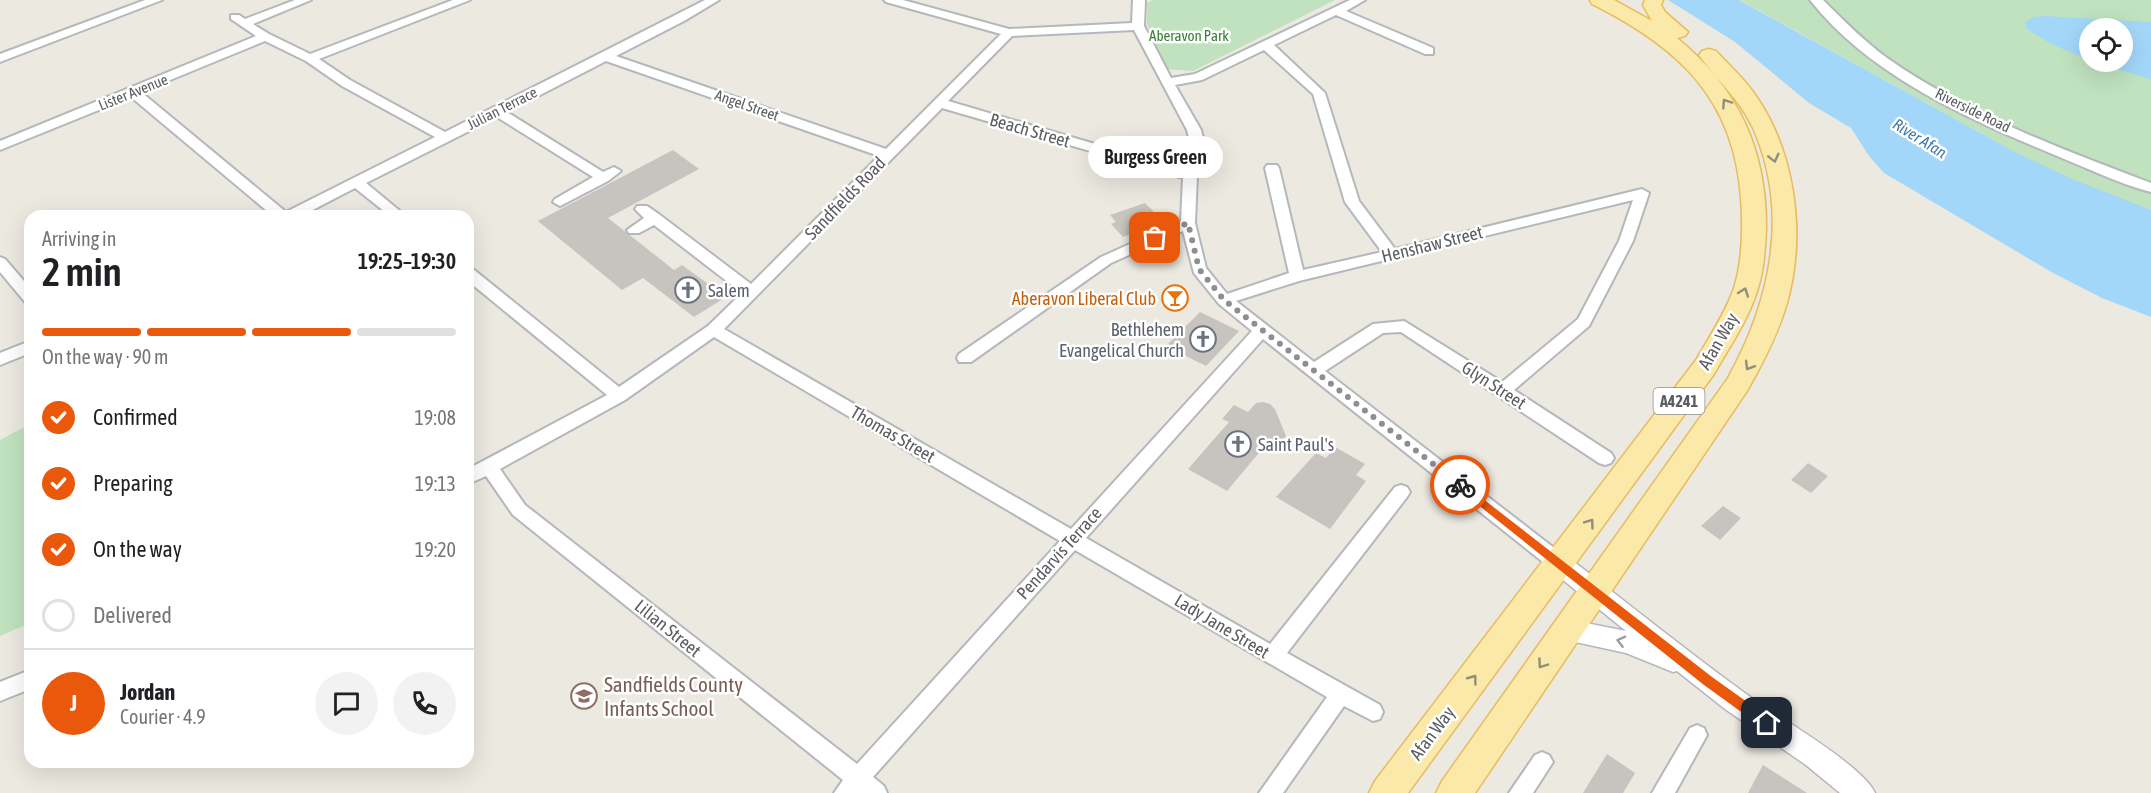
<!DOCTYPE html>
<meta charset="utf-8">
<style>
body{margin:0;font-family:"Asap Condensed",sans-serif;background:#f2f2f2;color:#202124;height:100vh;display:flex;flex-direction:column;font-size:22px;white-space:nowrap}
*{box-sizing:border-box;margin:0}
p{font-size:20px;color:#757577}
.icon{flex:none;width:33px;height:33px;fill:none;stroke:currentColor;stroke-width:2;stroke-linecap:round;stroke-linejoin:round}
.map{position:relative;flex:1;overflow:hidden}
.details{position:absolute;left:24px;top:210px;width:450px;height:558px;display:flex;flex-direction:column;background:#fff;border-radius:18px;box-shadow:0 6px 24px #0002}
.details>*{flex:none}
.controls{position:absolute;left:2079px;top:18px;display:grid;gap:12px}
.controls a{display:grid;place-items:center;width:54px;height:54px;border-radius:50%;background:#fff;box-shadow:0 6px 24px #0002;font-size:30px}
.pin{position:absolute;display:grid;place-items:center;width:51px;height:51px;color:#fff;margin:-26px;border-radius:12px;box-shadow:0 3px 9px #0006}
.courier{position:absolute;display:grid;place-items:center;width:60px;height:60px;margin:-30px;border:4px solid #ea580c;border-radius:50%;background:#fff;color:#222;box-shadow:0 2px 8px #0007}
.bubble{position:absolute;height:42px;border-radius:21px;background:#fff;box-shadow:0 6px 24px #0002;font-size:20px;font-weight:600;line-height:42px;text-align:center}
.overview em{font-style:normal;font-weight:600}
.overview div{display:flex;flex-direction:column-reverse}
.overview{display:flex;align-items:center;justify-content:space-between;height:102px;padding:0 18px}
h1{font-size:39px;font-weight:600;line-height:45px}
.bar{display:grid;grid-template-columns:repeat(4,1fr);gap:9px 6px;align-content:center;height:72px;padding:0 18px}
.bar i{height:8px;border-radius:4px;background:#e0e0e0}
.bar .current{background:#ea580c}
.bar p{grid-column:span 4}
.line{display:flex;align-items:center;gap:15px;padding:0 18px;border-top:2px solid #e0e0e0}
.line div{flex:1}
.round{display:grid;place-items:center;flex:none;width:63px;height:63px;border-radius:32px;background:#f2f2f2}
ol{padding:0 18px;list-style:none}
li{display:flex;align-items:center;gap:18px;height:66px}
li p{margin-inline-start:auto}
li .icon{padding:6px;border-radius:50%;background:#ea580c;color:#fff;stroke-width:4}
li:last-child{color:#757577}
li i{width:33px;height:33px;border:3px solid #e0e0e0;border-radius:50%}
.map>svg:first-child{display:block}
.green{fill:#c0e2be;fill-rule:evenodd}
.water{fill:#a3d7f9}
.building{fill:#c7c3be}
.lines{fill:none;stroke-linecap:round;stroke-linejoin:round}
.minor-casing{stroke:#b4b7bb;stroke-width:4}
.tertiary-casing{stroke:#b4b7bb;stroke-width:3}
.primary-casing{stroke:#e8bc5e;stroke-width:3}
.minor{fill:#fff;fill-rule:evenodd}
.tertiary{fill:#fff;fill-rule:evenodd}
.primary{fill:#fae9a8;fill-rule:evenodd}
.oneway{stroke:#928e7a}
.oneway2{stroke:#9c9ea0}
.route{fill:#ea580c}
.done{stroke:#8d8e8e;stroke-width:6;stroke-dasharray:0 10.8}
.labels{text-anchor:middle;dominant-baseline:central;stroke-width:5;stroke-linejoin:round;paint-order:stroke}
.far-park-label{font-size:15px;fill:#39803a;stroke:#fff}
.far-street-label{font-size:15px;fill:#5a5d61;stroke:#fff}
.far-water-label{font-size:16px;font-style:italic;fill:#4278a9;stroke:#fff}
.shield{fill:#fff;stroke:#8c8e90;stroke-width:1.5}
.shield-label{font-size:16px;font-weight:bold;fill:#5a5d61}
.street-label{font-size:18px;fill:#5a5d61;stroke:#fff}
.worship-label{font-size:18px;fill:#5b616d;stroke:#fff;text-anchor:start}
.food-label{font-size:18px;fill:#c56008;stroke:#fff;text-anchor:end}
.near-education-label{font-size:21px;fill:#785e54;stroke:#fff;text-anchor:start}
</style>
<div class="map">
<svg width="2151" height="793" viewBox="0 0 2151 793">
<rect width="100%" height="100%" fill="#ece9e1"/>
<path class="green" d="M1153 0H1335L1193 71 1166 69 1147 24V3Z
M1740 0H2151V249L1940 111ZM2090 28H2122V62H2090Z
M30 424V623L0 636V440Z"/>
<path class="water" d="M1668 0H1739L2011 150 2072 179 2151 210V317L2102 298 2053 273 1884 173 1869 156 1851 128 1809 103 1735 42Z
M2045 16 2151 22V79L2093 62H2122V28H2090L2089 60 2051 44 2027 29 2025 22 2034 17Z"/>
<path class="building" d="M673 150 699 169 608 218 674 270 682 265 726 297 694 317 643 278 622 290 538 221Z
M1145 203 1164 222 1123 237 1111 224 1116 222 1110 215Z
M1200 312 1239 331 1206 366 1166 346Z
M1263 402 1270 404 1275 409 1286 436 1277 447 1268 442 1227 491 1188 469 1229 422 1222 419 1234 405 1248 412 1256 403Z
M1335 447 1365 464 1356 475 1366 481 1330 529 1276 497 1316 453 1326 458Z
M1808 463 1828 476 1811 493 1791 480Z
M1723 506 1741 518 1720 540 1701 526Z
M1607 754 1635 773 1623 793H1583Z
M1763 765 1807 793H1748Z"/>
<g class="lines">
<g class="minor-casing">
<path id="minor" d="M145 0H162L0 62V54Z
M295 0H311L253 24 269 34 310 54 453 0H470L319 59 350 80 445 132 705 0H719L684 21 616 56 886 149 1001 34 886 2 884 0H903L1009 29 1132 23 1133 0H1145L1144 26 1171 78 1195 74 1350 0H1365L1346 11 1433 48V54H1425L1336 15 1274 45 1325 93 1359 201 1395 249 1642 189 1649 193 1633 241 1589 326 1514 390 1611 453 1614 458 1611 463 1605 465 1599 463 1401 332 1383 333 1325 371 1567 558 1569 564 1567 570 1560 572 1553 570 1263 339 1086 538 1270 644 1395 487 1401 485 1407 487 1410 492 1407 497 1287 653 1380 705 1383 712 1380 719 1373 721 1344 706 1283 793H1259L1327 697 1075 550 873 777 884 786 887 793H834L843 780 513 515 486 476 468 484V469L607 395 468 281V268L473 269 619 387 708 326 742 293 654 225 639 233H629L627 230 644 218 635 209 637 206H647L660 215 751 284 879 156 606 61 507 112 603 172 614 167 621 171 608 181 560 206 553 202 555 199 593 177 497 117 366 183 406 216H390L355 188 301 216H273L131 97 0 150V141L256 36 231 19V15H239L245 19ZM1134 30 1187 130 1190 142 1184 170 948 101 1012 36ZM265 41 306 61 342 86 435 137 286 212 141 92ZM1264 50 1313 94 1345 202 1382 252 1303 270 1279 168 1277 165H1267L1265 168 1289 273 1227 294 1206 268 1195 223 1197 176 1204 142 1201 130 1175 85 1202 80ZM942 108 1183 178 1181 221 1101 257 959 354 957 358 959 362H971L1111 263 1183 231 1194 273 1219 304 1252 331 1071 529 724 329ZM1633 200 1619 241 1578 319 1502 382 1404 321 1373 324 1314 362 1236 301 1299 281ZM714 337 1060 541 857 764 525 505 500 469 625 400Z
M1810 0H1823C1843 20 1864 41 1887 58 1967 114 2061 149 2151 183V192C2123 185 2096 172 2069 161 1978 123 1873 80 1810 0Z
M0 257 5 259 30 288V303L25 302 0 272Z
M30 341V353L0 365V353Z
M30 670V689L0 701V682Z
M1697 725 1704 728 1707 735 1675 793H1652L1690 728Z
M1542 752 1549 755 1553 762 1533 793H1509L1535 755Z"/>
</g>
<g class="tertiary-casing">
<path id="tertiary" d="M1560 554 1568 557C1626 602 1683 648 1742 691 1771 713 1862 764 1875 793H1840L1806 765 1725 709 1677 671 1673 672 1626 653 1557 638 1554 630 1557 622 1566 619 1626 631 1552 571 1548 564 1552 557Z"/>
</g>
<g class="primary-casing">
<path id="primary" d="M1590 0H1614L1652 21 1643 5 1645 0H1663L1661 5 1665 12 1688 32 1685 36 1677 38C1738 88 1767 150 1766 229 1765 249 1764 269 1758 288 1749 319 1730 346 1714 374L1408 793H1369L1375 781 1696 360C1709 337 1725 314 1734 288 1743 260 1743 227 1741 198 1734 98 1678 47 1592 4Z
M1709 49 1716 51C1726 62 1738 73 1747 84 1795 143 1807 232 1787 303 1778 334 1763 363 1747 391L1475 793H1436L1442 781 1728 378C1771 300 1790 212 1753 128 1739 98 1717 81 1699 55L1702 51Z"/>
</g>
<use href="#minor" class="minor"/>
<use href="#tertiary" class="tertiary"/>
<use href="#primary" class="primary"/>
</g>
<defs><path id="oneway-chevron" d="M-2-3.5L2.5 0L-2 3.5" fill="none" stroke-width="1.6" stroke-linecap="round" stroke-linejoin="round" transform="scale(1.5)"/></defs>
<g class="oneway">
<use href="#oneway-chevron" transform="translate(1726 103) rotate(-124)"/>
<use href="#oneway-chevron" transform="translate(1774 158) rotate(76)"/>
<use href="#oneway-chevron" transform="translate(1744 292) rotate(-70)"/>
<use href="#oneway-chevron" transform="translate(1749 366) rotate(121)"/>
<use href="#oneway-chevron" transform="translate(1590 523) rotate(-54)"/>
<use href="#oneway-chevron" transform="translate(1542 664) rotate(125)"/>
<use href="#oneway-chevron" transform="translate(1473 679) rotate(-53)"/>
</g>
<use class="oneway2" href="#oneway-chevron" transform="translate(1621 641) rotate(-166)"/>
<path class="route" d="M1460 481 1712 677 1771 719V727H1762L1704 685 1457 488V482Z"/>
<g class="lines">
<path class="done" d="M1155 238 1188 223 1199 269 1224 300 1460 485"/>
</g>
<defs>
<g id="church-ring" transform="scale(1.35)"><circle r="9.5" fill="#fff" stroke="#6b7280" stroke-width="1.5"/><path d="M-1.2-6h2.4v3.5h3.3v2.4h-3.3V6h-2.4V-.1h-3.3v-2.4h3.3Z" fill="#6b7280"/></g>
<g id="bar-ring" transform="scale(1.35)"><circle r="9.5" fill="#fff" stroke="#e8710a" stroke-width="1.5"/><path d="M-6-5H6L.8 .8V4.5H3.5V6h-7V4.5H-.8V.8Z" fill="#e8710a"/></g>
<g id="school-ring" transform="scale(1.35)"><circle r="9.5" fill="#fff" stroke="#8d6e63" stroke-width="1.5"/><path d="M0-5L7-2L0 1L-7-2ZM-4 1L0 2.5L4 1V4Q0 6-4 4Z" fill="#8d6e63"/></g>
</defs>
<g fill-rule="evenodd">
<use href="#church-ring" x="688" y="290"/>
<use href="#bar-ring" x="1175" y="298"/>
<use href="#church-ring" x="1203" y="339"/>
<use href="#church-ring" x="1238" y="444"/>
<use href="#school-ring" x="584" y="696"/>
</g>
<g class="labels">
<g class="far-park-label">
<text x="1189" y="35">Aberavon Park</text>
</g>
<g class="far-street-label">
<text transform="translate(133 92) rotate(-22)">Lister Avenue</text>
<text transform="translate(747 105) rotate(19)">Angel Street</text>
<text transform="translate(502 108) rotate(-27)">Julian Terrace</text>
<text transform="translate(1973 110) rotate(26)">Riverside Road</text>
</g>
<g class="far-water-label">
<text transform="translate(1920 138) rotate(32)">River Afan</text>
</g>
<rect class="shield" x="1653.5" y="388" width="51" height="26" rx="4.5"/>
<g class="shield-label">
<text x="1679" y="401">A4241</text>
</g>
<g class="street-label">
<text transform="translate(1030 130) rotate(16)">Beach Street</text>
<text transform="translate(845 198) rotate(-46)">Sandfields Road</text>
<text transform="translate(1432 244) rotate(-14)">Henshaw Street</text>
<text transform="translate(1718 341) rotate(-60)">Afan Way</text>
<text transform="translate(1494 385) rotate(33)">Glyn Street</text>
<text transform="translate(893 434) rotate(30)">Thomas Street</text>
<text transform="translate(1059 553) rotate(-48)">Pendarvis Terrace</text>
<text transform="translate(1222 626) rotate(31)">Lady Jane Street</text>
<text transform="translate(668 628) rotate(39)">Lilian Street</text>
<text transform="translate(1432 733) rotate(-53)">Afan Way</text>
</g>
<g class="worship-label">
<text x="708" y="290">Salem</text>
<text x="1184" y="329" text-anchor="end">Bethlehem<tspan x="1184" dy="21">Evangelical Church</tspan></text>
<text x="1258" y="444">Saint Paul's</text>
</g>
<g class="food-label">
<text x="1156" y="298">Aberavon Liberal Club</text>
</g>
<g class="near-education-label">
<text x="604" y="684">Sandfields County<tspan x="604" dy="24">Infants School</tspan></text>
</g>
</g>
</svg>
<div class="controls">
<a><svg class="icon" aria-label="locate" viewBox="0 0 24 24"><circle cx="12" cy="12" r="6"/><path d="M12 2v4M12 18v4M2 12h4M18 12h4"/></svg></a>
</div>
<div class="pin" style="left:1155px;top:238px;background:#ea580c"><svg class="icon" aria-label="bag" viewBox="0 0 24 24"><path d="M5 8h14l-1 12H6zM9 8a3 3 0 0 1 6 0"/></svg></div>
<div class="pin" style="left:1767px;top:723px;background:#1f2937"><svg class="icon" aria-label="home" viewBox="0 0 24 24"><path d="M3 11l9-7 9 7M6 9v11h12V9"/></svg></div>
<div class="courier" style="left:1460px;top:485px"><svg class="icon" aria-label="bike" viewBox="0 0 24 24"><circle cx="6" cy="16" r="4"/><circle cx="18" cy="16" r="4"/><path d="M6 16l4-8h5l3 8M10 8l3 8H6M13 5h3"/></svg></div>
<div class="bubble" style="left:1088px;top:136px;width:135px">Burgess Green</div>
<section class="details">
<div class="overview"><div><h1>2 min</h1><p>Arriving in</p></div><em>19:25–19:30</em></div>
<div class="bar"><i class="current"></i><i class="current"></i><i class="current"></i><i></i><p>On the way · 90 m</p></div>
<ol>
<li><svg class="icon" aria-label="check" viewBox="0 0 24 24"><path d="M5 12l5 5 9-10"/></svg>Confirmed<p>19:08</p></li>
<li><svg class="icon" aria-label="check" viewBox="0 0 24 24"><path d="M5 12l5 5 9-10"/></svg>Preparing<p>19:13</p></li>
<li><svg class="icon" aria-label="check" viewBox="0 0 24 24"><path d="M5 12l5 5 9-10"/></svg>On the way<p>19:20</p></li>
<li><i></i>Delivered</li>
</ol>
<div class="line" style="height:108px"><b class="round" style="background:#ea580c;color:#fff">J</b><div><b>Jordan</b><p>Courier · 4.9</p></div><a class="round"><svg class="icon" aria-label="chat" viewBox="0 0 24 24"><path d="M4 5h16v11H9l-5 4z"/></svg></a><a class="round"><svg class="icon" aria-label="phone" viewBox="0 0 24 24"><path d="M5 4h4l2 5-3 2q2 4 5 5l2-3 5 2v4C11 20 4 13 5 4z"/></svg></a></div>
</section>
</div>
